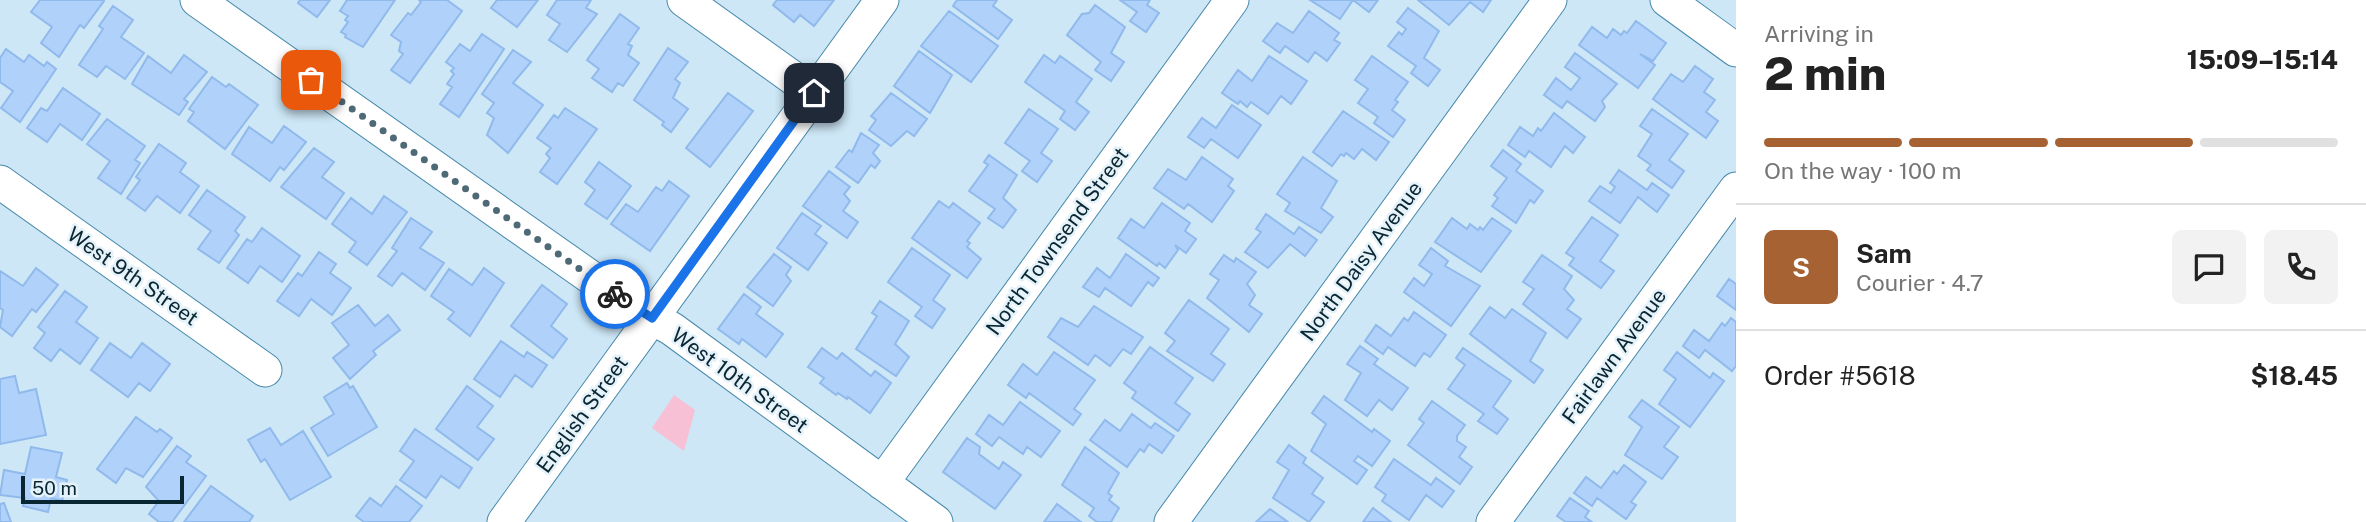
<!DOCTYPE html>
<meta charset="utf-8">
<style>
body{margin:0;font-family:"Public Sans",sans-serif;background:#f2f2f2;color:#222;height:100vh;display:flex;flex-direction:column;font-size:26px;white-space:nowrap}
*{box-sizing:border-box;margin:0}
p{font-size:23px;color:#767676}
.icon{flex:none;width:38px;height:38px;fill:none;stroke:currentColor;stroke-width:2;stroke-linecap:round;stroke-linejoin:round}
.map{position:relative;flex:1;overflow:hidden}
.side{display:flex;flex-direction:column;background:#fff;width:630px}
.side>*{flex:none}
.scale{position:absolute;left:21px;bottom:18px;width:163px;box-sizing:border-box;padding-left:7px;border:4px solid #092633;border-top:0;font-size:19px;line-height:24px;white-space:nowrap;color:#092633;-webkit-text-stroke:5px #e5f2f9;paint-order:stroke}
.pin{position:absolute;display:grid;place-items:center;width:60px;height:60px;color:#fff;margin:-30px;border-radius:14px;box-shadow:0 4px 10px #0006}
.courier{position:absolute;display:grid;place-items:center;width:70px;height:70px;margin:-35px;border:5px solid #1a73e8;border-radius:50%;background:#fff;color:#222;box-shadow:0 2px 9px #0007}
.head em{font-style:normal;font-weight:800}
.head div{display:flex;flex-direction:column-reverse}
.head{display:flex;align-items:center;justify-content:space-between;height:119px;padding:0 28px}
h1{font-size:46px;font-weight:800;line-height:52px}
.bar{display:grid;grid-template-columns:repeat(4,1fr);gap:10px 7px;align-content:center;height:84px;padding:0 28px}
.bar i{height:9px;border-radius:5px;background:#e0e0e0}
.bar .current{background:#a66233}
.bar p{grid-column:span 4}
.line{display:flex;align-items:center;gap:18px;padding:0 28px;border-top:2px solid #e0e0e0}
.line div{flex:1}
.round{display:grid;place-items:center;flex:none;width:74px;height:74px;border-radius:10px;background:#f2f2f2}
main{display:flex;flex:1;min-height:0}
.map>svg:first-child{display:block}
.green{fill:#f7c0d5}
.building{fill:#b0d1fa;stroke:#90baec;stroke-width:2}
.lines{fill:none;stroke-linecap:round;stroke-linejoin:round}
.minor-casing{stroke:#4889ab;stroke-width:35}
.minor{stroke:#fff;stroke-width:33}
.done{stroke:#4e6a77;stroke-width:7;stroke-dasharray:0 12.6}
.route{stroke:#1a73e8;stroke-width:9}
.labels{text-anchor:middle;dominant-baseline:central;stroke-width:5;stroke-linejoin:round;paint-order:stroke}
.street-label{font-size:21px;fill:#092633;stroke:#e5f2f9}
</style>
<main>
<div class="map">
<svg width="1736" height="522" viewBox="0 0 1736 522">
<rect width="100%" height="100%" fill="#cde7f6"/>
<path class="green" d="M674 395 695 410 684 451 652 428Z"/>
<path class="building" d="M40 0H102L104 1 84 28 80 25 59 57 41 43 52 27 31 12Z
M300 0H330L317 17 298 3Z
M347 0H395L363 47 345 37 346 35 341 32 348 22 345 20 348 16 340 11Z
M419 0H447L462 11 410 83 391 70 403 54 399 51 401 42 391 35 408 13 411 15 421 2Z
M497 0H538L517 27 491 8Z
M557 0H591L586 8 597 14 567 52 549 40 560 24 547 15Z
M777 0H834L814 26 800 15 794 22 773 5Z
M957 0H997L993 6 1012 20 998 39 953 6Z
M1120 0H1150L1147 5 1159 13 1146 32 1130 21 1137 12Z
M1310 0H1378L1369 12 1353 0 1340 19Z
M1418 0H1491L1483 12 1470 2 1449 25Z
M1095 5 1125 27 1111 53 1124 62 1111 81 1095 70 1101 62 1067 35 1082 14 1089 13Z
M113 6 133 20 121 37 144 53 125 79 106 66 97 77 79 65 103 29 99 26Z
M1408 8 1439 31 1424 58 1440 70 1428 86 1411 73 1416 66 1388 46 1399 32 1402 35 1406 29 1397 22Z
M949 11 998 46 971 82 921 46Z
M1309 11 1339 33 1334 40 1340 43 1327 61 1315 52 1308 62 1285 46 1280 53 1263 41 1277 23 1293 33Z
M620 14 639 28 628 44 632 46 628 55 639 63 623 86 618 83 612 92 592 78 599 69 587 60Z
M1636 21 1666 43 1653 61 1640 54 1655 65 1638 88 1579 45 1592 27 1607 38 1613 29 1621 35 1624 31 1627 33Z
M482 34 504 49 459 117 440 104 452 87 447 84 454 74 451 71 454 68 446 62 460 44 470 51Z
M668 48 688 62 675 79 680 83 673 98 688 109 671 132 662 125 664 122 634 100Z
M6 49 24 62 29 55 44 66 47 62 56 69 20 122 1 108 13 91 0 82V58Z
M513 50 531 62 513 83 543 105 508 153 487 135 494 118 487 113 494 103 482 94Z
M919 51 952 75 930 113 894 86Z
M1575 53 1617 84 1602 101 1605 107 1595 121 1567 101 1562 108 1544 95 1556 78 1571 90 1580 78 1565 67Z
M184 55 207 72 184 99 188 102 179 115 132 84 148 56 171 73Z
M1044 55 1055 63 1060 56 1092 79 1076 102 1089 112 1075 130 1060 119 1065 111 1025 82Z
M1269 56 1307 81 1291 104 1281 96 1268 114 1251 102 1247 107 1240 101 1238 104 1222 93 1238 70 1252 81Z
M1372 56 1408 82 1395 100 1398 102 1392 110 1405 120 1393 137 1374 123 1378 117 1358 103 1368 89 1355 80Z
M1695 66 1713 79 1704 92 1715 100 1706 112 1718 121 1706 138 1653 99 1671 74 1683 82Z
M212 77 226 87 229 84 258 105 225 149 188 121 194 112 189 109Z
M63 88 100 114 82 140 60 124 47 142 27 128 41 108 47 111Z
M728 93 753 111 710 167 686 148Z
M891 93 927 119 914 136 907 131 891 146 869 130 876 120 871 116Z
M1232 105 1261 125 1238 158 1211 139 1204 148 1188 137 1202 118 1216 128Z
M565 108 597 129 557 184 540 172 550 158 546 154 551 148 537 138 554 115 558 118Z
M1029 109 1058 129 1041 153 1052 161 1037 182 1022 171 1030 161 1005 143Z
M1652 109 1688 134 1669 160 1684 171 1672 188 1647 170 1651 165 1638 156 1652 134 1640 126Z
M1343 111 1389 142 1376 160 1362 149 1354 159 1346 153 1344 156 1341 154 1332 166 1313 152Z
M1554 113 1585 137 1573 153 1565 146 1551 167 1529 151 1525 157 1508 145 1520 127 1533 136 1538 128 1541 131Z
M107 119 145 146 135 160 140 163 121 194 98 178 110 161 87 144Z
M284 126 306 142 284 170 280 167 270 181 232 154 249 127 272 143Z
M861 133 879 145 873 153 880 161 875 168 871 165 858 183 836 167 849 150 852 152Z
M159 144 186 163 180 172 199 186 180 213 157 196 145 211 127 198 140 180 136 177Z
M314 148 334 162 322 177 344 193 326 219 281 187Z
M1503 150 1521 164 1516 171 1543 191 1534 203 1530 200 1516 223 1492 206 1498 198 1494 195 1507 178 1491 166Z
M989 155 1017 175 1003 198 1016 210 1003 228 988 218 995 209 969 191 988 165 984 162Z
M1202 157 1233 179 1228 186 1234 191 1212 222 1188 204 1184 209 1154 188 1168 169 1186 180Z
M1303 157 1337 181 1321 208 1333 217 1321 233 1285 211 1290 203 1277 194Z
M599 162 631 186 607 219 585 204 595 190 585 182Z
M1619 170 1647 190 1652 183 1669 195 1657 212 1638 197 1620 223 1589 201 1600 186 1611 193 1615 187 1610 183Z
M829 171 850 187 844 194 850 201 843 211 858 222 847 238 803 206Z
M669 181 689 196 650 251 611 224 626 204 638 212 656 187 662 191Z
M207 190 245 217 235 231 239 235 219 263 198 249 211 231 189 215Z
M384 196 407 212 367 265 349 252 356 242 332 224 351 198 372 214Z
M939 201 949 208 953 203 980 223 967 241 970 243 967 247 981 259 967 278 912 238Z
M1162 203 1190 223 1185 231 1196 239 1186 253 1175 245 1178 250 1165 268 1159 263 1157 266 1118 238 1131 219 1144 228Z
M802 213 821 226 815 234 827 243 808 270 777 248Z
M1266 214 1294 234 1299 227 1317 240 1305 256 1290 244 1268 268 1245 252 1261 232 1256 229Z
M1592 217 1618 235 1600 261 1614 271 1601 288 1569 265 1574 258 1566 253Z
M411 218 432 232 420 248 444 263 425 290 402 273 392 286 378 276 397 251 392 248Z
M1452 218 1467 229 1470 224 1478 230 1480 227 1483 230 1492 218 1511 231 1481 272 1435 242Z
M262 228 300 256 282 282 260 266 248 283 227 268 247 239 252 242Z
M912 248 950 275 933 300 945 309 932 328 915 316 922 307 888 282Z
M1431 248 1448 261 1445 266 1480 286 1451 326 1404 292 1414 278 1424 286 1432 274 1419 265Z
M319 252 336 264 330 273 351 288 332 315 311 299 299 316 277 301 298 273 302 276Z
M774 254 791 267 786 275 791 281 773 306 747 287Z
M1126 254 1159 278 1153 286 1148 282 1131 306 1105 288 1099 297 1083 287 1097 268 1110 278Z
M1224 255 1234 262 1236 258 1256 272 1247 284 1255 295 1249 305 1262 314 1249 332 1207 298 1219 280 1210 274Z
M1542 255 1572 276 1564 289 1574 300 1567 309 1581 319 1567 338 1523 304 1534 289 1523 282Z
M36 268 58 285 36 312 32 309 12 336 0 327 3 310 0 308V271L23 286Z
M484 268 504 283 470 336 448 319 454 312 431 296 449 269 472 285Z
M1729 279 1736 284V310L1717 296Z
M542 285 567 304 551 326 567 339 553 358 511 326Z
M65 291 87 307 76 322 98 338 80 364 60 349 51 361 34 348 45 333 38 327Z
M744 294 761 307 756 314 783 334 766 357 742 339 739 344 718 329Z
M1189 300 1229 329 1211 354 1225 364 1213 381 1167 351 1175 341 1165 333Z
M880 301 909 321 895 344 909 357 896 376 856 349 877 316 872 313Z
M358 305 375 326 388 315 400 330 373 351 376 355 350 379 333 358 349 345 332 323Z
M1094 306 1143 337 1131 354 1123 349 1110 366 1095 355 1088 365 1048 337 1061 318 1078 327Z
M1490 307 1505 318 1512 309 1546 333 1530 361 1543 370 1534 383 1470 334Z
M1414 312 1446 335 1430 357 1424 353 1415 366 1388 347 1383 354 1365 341 1376 325 1391 336 1404 318 1408 321Z
M1731 318 1736 322V366L1732 371 1705 350 1699 358 1683 346 1694 330 1709 341 1722 323 1725 326Z
M501 341 524 357 527 352 547 365 532 387 515 375 500 397 474 379Z
M110 343 131 358 142 343 170 364 150 391 139 383 128 397 91 370Z
M1360 346 1378 359 1374 364 1408 388 1392 410 1379 400 1367 416 1345 400 1361 373 1347 364Z
M1150 347 1193 378 1175 403 1190 414 1178 431 1132 398 1136 392 1124 383Z
M822 348 837 359 842 353 871 376 875 371 891 383 870 413 848 397 847 399 838 393 836 395 820 383 824 378 808 367Z
M1463 348 1511 381 1493 407 1508 419 1497 434 1478 421 1484 414 1448 389 1465 365 1456 358Z
M1054 352 1095 380 1074 409 1081 414 1073 425 1029 393 1026 398 1008 385 1023 364 1037 375Z
M1677 352 1710 378 1713 373 1724 381 1690 427 1659 404 1676 379 1664 370Z
M15 376 19 393 36 389 46 435 0 444V379Z
M347 383 350 388 353 386 377 427 328 456 311 428 334 414 324 397Z
M467 386 493 406 477 427 494 439 478 460 436 429Z
M1324 396 1372 432 1374 429 1390 441 1372 466 1358 456 1354 461 1367 470 1357 484 1311 451 1326 424 1312 413Z
M1642 400 1679 427 1664 447 1678 457 1662 479 1625 455 1642 427 1629 417Z
M1432 401 1465 425 1457 436V441L1466 447 1459 457 1472 467 1460 484 1408 445 1424 423 1419 419Z
M1020 402 1060 431 1041 457 1027 447 1023 454 999 437 992 446 976 434 989 415 1003 425Z
M1132 414 1151 428 1155 423 1174 436 1162 453 1149 444 1144 452 1140 449 1127 467 1090 440 1105 420 1120 431Z
M136 417 157 432 160 429 172 438 143 477 126 468 116 483 97 469Z
M270 428 281 445 303 431 331 477 290 500 265 459 261 462 248 440Z
M415 429 472 468 459 488 441 476 426 498 400 480 414 461 400 451Z
M967 438 980 447 979 454 999 469 1003 462 1021 475 995 509 943 472Z
M1289 445 1306 458 1303 463 1323 478 1312 494 1324 502 1309 522 1273 498 1289 470 1277 462Z
M177 446 191 456 186 462 206 476 172 522H159L149 514 159 501 146 487Z
M31 447 62 453 56 477 67 480 62 501 51 498 48 512 23 506 25 498 0 495 4 470 25 474Z
M1085 447 1119 473 1108 493 1112 496 1109 500 1119 508 1111 522H1097L1089 516 1094 508 1062 485Z
M1394 459 1431 485 1436 478 1454 491 1442 507 1426 495 1409 520 1382 501 1386 495 1375 487Z
M1624 465 1646 482 1631 502 1636 505 1626 519 1597 498 1592 506 1574 493 1586 477 1601 488 1614 471 1617 474Z
M211 486 253 516 249 522H184Z
M396 486 422 506 409 522H364L356 516 370 498 381 506Z
M1570 498 1589 511 1585 517 1592 522H1566L1557 516Z
M4 503 11 522H0V504Z
M1057 504 1081 522H1044Z
M1373 508 1391 522H1363Z
M1270 509 1288 522H1256Z"/>
<g class="lines">
<g class="minor-casing">
<path id="minor" d="M197 0 630 305 672 329 936 522
M684 0 814 93
M1667 0 1736 50
M0 182 265 370
M882 483 1232 0
M504 522 882 0
M1171 522 1550 0
M1493 522 1736 189"/>
</g>
<use href="#minor" class="minor"/>
</g>
<g class="lines">
<path class="done" d="M311 80 615 294"/>
<path class="route" d="M615 294 652 318 814 93"/>
</g>
<g class="labels">
<g class="street-label">
<text transform="translate(1057 241) rotate(-54)">North Townsend Street</text>
<text transform="translate(1361 261) rotate(-54)">North Daisy Avenue</text>
<text transform="translate(133 276) rotate(35)">West 9th Street</text>
<text transform="translate(1614 356) rotate(-54)">Fairlawn Avenue</text>
<text transform="translate(740 380) rotate(36)">West 10th Street</text>
<text transform="translate(582 414) rotate(-54)">English Street</text>
</g>
</g>
</svg>
<div class="scale">50 m</div>
<div class="pin" style="left:311px;top:80px;background:#ea580c"><svg class="icon" aria-label="bag" viewBox="0 0 24 24"><path d="M5 8h14l-1 12H6zM9 8a3 3 0 0 1 6 0"/></svg></div>
<div class="pin" style="left:814px;top:93px;background:#1f2937"><svg class="icon" aria-label="home" viewBox="0 0 24 24"><path d="M3 11l9-7 9 7M6 9v11h12V9"/></svg></div>
<div class="courier" style="left:615px;top:294px"><svg class="icon" aria-label="bike" viewBox="0 0 24 24"><circle cx="6" cy="16" r="4"/><circle cx="18" cy="16" r="4"/><path d="M6 16l4-8h5l3 8M10 8l3 8H6M13 5h3"/></svg></div>
</div>
<section class="side">
<div class="head"><div><h1>2 min</h1><p>Arriving in</p></div><em>15:09–15:14</em></div>
<div class="bar"><i class="current"></i><i class="current"></i><i class="current"></i><i></i><p>On the way · 100 m</p></div>
<div class="line" style="height:126px"><b class="round" style="background:#a66233;color:#fff">S</b><div><b>Sam</b><p>Courier · 4.7</p></div><a class="round"><svg class="icon" aria-label="chat" viewBox="0 0 24 24"><path d="M4 5h16v11H9l-5 4z"/></svg></a><a class="round"><svg class="icon" aria-label="phone" viewBox="0 0 24 24"><path d="M5 4h4l2 5-3 2q2 4 5 5l2-3 5 2v4C11 20 4 13 5 4z"/></svg></a></div>
<div class="line" style="height:91px"><div>Order #5618</div><b>$18.45</b></div>
</section>
</main>
